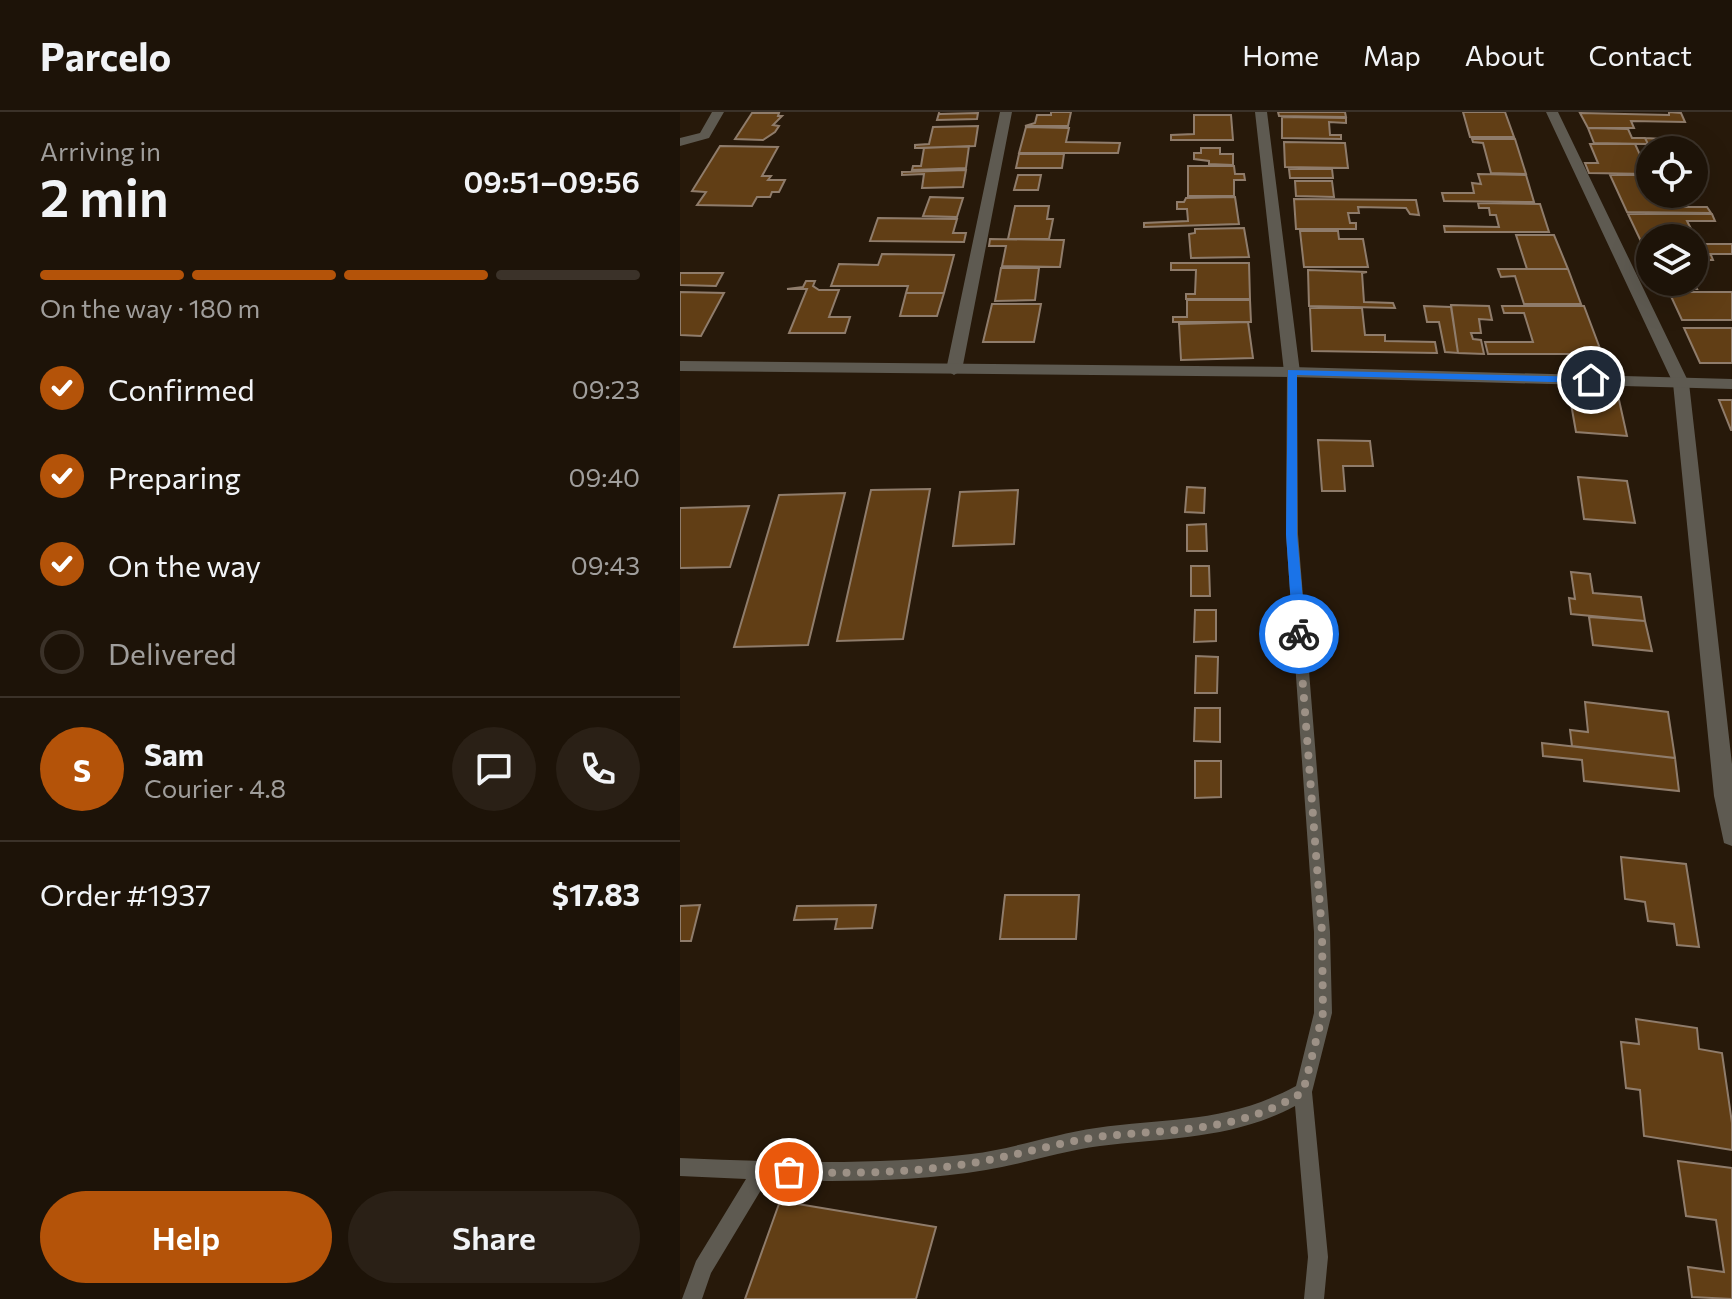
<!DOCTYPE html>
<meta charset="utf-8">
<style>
body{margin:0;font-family:Commissioner,sans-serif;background:#2a2016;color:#f1f3f6;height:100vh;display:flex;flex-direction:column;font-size:30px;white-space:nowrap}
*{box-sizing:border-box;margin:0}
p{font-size:26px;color:#a09e9c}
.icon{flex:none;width:44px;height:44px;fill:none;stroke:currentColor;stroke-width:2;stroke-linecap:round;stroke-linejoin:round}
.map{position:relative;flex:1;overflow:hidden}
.drawer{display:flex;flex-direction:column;background:#1d1308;width:680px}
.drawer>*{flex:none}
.controls{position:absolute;left:956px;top:24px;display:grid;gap:16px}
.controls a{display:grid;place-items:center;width:72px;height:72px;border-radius:50%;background:#1d1308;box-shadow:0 8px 32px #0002,0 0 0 2px #3b3229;font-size:40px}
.pin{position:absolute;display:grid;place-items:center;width:68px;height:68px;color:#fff;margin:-34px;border:4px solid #fff;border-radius:50%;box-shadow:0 2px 8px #0007}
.courier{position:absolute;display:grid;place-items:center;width:80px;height:80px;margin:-40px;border:6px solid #1a73e8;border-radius:50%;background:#fff;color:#222;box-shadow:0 2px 10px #0007}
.summary em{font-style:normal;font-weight:600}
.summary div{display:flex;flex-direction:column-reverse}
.summary{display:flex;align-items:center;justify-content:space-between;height:136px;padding:0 40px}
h1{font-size:52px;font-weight:600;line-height:60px}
.bar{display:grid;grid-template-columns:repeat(4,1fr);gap:12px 8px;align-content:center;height:96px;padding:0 40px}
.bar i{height:10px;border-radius:6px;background:#3b3229}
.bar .active{background:#b45309}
.bar p{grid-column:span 4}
.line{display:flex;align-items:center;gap:20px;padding:0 40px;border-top:2px solid #3b3229}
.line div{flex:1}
.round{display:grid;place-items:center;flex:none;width:84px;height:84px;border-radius:42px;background:#2a2016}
ol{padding:0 40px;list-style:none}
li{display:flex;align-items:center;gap:24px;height:88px}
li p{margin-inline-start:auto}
li .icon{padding:8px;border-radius:50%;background:#b45309;color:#fff;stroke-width:4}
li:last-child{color:#a09e9c}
li i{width:44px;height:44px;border:4px solid #3b3229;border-radius:50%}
.cta{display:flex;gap:16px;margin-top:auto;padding:16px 40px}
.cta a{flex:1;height:92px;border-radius:48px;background:#b45309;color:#fff;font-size:32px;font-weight:600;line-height:92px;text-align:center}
.cta a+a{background:#2a2016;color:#f1f3f6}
header{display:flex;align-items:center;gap:48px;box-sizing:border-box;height:112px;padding:0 40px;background:#1d1308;border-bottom:2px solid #3b3229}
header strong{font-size:38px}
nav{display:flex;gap:44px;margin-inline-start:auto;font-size:28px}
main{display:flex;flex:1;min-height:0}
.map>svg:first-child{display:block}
.building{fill:#613e15;stroke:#8f7c6b;stroke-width:2}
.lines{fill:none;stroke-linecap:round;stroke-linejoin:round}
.service{fill:#5e5a51;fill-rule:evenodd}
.minor{fill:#5e5a51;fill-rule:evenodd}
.tertiary{fill:#5e5a51;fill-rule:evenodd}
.route{fill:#1a73e8}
.done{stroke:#9d9186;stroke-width:8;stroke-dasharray:0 14.4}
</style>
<header>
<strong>Parcelo</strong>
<nav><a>Home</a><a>Map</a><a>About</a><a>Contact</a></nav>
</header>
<main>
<section class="drawer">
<div class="summary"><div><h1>2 min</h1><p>Arriving in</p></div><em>09:51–09:56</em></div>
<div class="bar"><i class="active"></i><i class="active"></i><i class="active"></i><i></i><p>On the way · 180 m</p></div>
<ol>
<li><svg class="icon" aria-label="check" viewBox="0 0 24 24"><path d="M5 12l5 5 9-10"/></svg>Confirmed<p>09:23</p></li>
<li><svg class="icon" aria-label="check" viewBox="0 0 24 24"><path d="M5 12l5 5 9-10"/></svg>Preparing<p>09:40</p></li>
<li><svg class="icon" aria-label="check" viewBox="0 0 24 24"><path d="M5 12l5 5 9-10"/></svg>On the way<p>09:43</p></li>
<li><i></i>Delivered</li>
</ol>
<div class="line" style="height:144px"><b class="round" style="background:#b45309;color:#fff">S</b><div><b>Sam</b><p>Courier · 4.8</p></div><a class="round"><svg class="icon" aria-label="chat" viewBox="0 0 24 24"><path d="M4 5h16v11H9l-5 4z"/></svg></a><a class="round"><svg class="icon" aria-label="phone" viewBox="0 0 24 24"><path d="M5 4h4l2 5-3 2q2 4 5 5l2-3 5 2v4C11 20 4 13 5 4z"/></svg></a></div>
<div class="line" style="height:104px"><div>Order #1937</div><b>$17.83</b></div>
<div class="cta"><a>Help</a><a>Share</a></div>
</section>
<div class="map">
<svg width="1052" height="1187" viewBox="0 0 1052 1187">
<rect width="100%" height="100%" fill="#27190a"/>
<path class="building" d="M371 0H391L388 14H345L355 11 357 3H371Z
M598 0H665L666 5 599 4Z
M783 0H825L834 25H790Z
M989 0 1001 1 1005 10 951 9 954 16H908L900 1 989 3Z
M72 1H99L98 4H102L93 13 99 14 95 20 83 28 55 27Z
M259 1 260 2 298 1 297 7 257 8Z
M514 3H551L553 28H491V23L514 22Z
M602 5 666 6V11L649 10 650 23H661V27L602 26Z
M298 14 295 34 235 36V33L249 32 253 15Z
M346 15 389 16 386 30 440 31 438 41H339Z
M908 16 948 17 952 26H965L968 32 914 31Z
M965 26 1003 28 1004 33 968 32Z
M792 27H835L846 62 811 61 803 31 793 30Z
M604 30 665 31 668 56 605 55Z
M910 32H955L969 62 909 61 905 51H918Z
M40 34 98 35 82 64H91L88 68H105L99 80H92L90 85H77L72 94 17 93 26 80 12 79Z
M289 34 286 56 232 58 233 54H241L244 36Z
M521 36H540V42H553V53L529 52V49L514 47V41H521Z
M339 42H384L382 56H336Z
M508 54H554L555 62H564L565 68H554V84H508Z
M609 57H652L653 66H610Z
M286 58 283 75 242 76 244 62 222 63V60Z
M798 62 846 63 854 90 764 89 762 81H794L792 71 801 72Z
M338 63H361L358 78H334Z
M930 63H970V82H989L995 95H1027L1031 101 947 100Z
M615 69H652L654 85 616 84Z
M250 85 283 86 277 105 243 104Z
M555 85 559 112 464 115V111L508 109 507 97H497V90H504L506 86Z
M614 87 736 88 739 103 730 102 726 96 678 95 679 101H668L670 111H676V117H616Z
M798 91 860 92 869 120H765L764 114 819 115 816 103H810L809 96H799Z
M335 94H369L367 107H373L369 127H328Z
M948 102H1032L1035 109H1007L1019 132H1052V142H1014V126H970V142H967Z
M198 106 277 107 273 121H286L284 130 190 129Z
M564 116 569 145 511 146 509 122 515 121V117Z
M620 119H658L659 127H683L688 155H624Z
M836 123H874L888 157H847Z
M310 127 384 128 380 155 322 154 326 134H309Z
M202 142 274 143 264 181H226L228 174H151L159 152 198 153Z
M1014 143H1031L1033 148H1017L1023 162H1014Z
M491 151H569L570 187H506V182H515L516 158H491Z
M321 156H359L355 188 315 189Z
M818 157H888L901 192H844L835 164 821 165Z
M628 158 687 160 682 161 684 190 713 191 715 196 629 194Z
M0 161H43L36 174 0 173Z
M126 169H135L133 174 139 178H159L149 205H170L165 221H109L127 177H107L123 175Z
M982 170H1013L1017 177H985Z
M0 180 44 181 21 224 0 223Z
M989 180H1052V208H1002Z
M226 181H264L257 204H220Z
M507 188H570L571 210H493V205H507Z
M312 192H361L354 230H303Z
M771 193 809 194 812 208 799 207 801 221H791L793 227 801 228 804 242 778 241Z
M744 194 771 195 778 241 765 240 759 210H747Z
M822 194H904L922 242H808L805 230H853L844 201H824Z
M630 196H682L685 223H705V229L755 230 757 241 632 239Z
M568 210 573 246 501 248 499 212Z
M1004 216H1052V251H1020Z
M890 286 939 288 947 324 896 320Z
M1039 288H1052V318H1051Z
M638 328 690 329 693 354H663L665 379H642Z
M898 365 947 369 955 411 904 407Z
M507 375 525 376 524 401 505 400Z
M250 377 223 527 157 529 191 378Z
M338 378 334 432 273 434 280 380Z
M165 381 128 533 54 535 99 383Z
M69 394 50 455 0 456V396Z
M526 412 527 439H507V413Z
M511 454H529L530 484H511Z
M891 460 910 462 913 481 961 485 965 509 891 502 889 486 895 487Z
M515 498H536V529L514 530Z
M909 505 965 509 972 539 913 533Z
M516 544 538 545 537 581H515Z
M905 590 988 600 995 646 892 634 890 618 908 620Z
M515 596H540V630L514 629Z
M862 631 995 646 999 679 904 669 902 648 863 644Z
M515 649H541V685L515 686Z
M941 745 1006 752 1019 835 997 833 994 812 968 809 965 790 945 787Z
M325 783H399L396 827H320Z
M20 793 11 829H0V794Z
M196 793 192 816 155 817 157 807 114 808 117 794Z
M956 907 1017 916 1019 937 1042 941 1052 1011V1038L964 1024 960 978 946 976 941 930 959 932Z
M998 1049 1052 1056V1187L1012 1185 1008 1155 1044 1160 1036 1108 1006 1104Z
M100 1089 256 1115 236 1187H65Z"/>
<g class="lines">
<path class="service" d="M612 257 617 260 618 422 650 820 652 901 632 980 648 1145 644 1187H624L628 1145 615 994C554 1027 487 1026 420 1034 381 1039 344 1052 306 1058 234 1070 160 1070 87 1068L31 1161 22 1187H2L16 1149 66 1067 0 1064V1046C97 1050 194 1054 291 1042 333 1037 374 1022 416 1016 491 1005 545 1012 616 974L634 901V820L606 422 607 260Z"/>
<path class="minor" d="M32 0H44L29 26 0 34V26L20 21Z
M320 0H332L282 258 274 263 266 258Z
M575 0H587L620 260 612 265 604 260Z
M866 0H878L1009 271 1052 652V734L1044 731 1034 684 993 271Z"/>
<path class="tertiary" d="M0 249 612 255 1052 267V277L612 265 0 259Z"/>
</g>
<path class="route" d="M608 258 911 265 916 268 911 271 617 263V422L626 522 619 526 613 522 606 422Z"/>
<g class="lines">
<path class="done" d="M109 1060C170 1062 237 1061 298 1050 338 1043 377 1031 417 1025 494 1016 555 1022 623 980L643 901 642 820 619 522"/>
</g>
</svg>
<div class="controls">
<a><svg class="icon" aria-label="locate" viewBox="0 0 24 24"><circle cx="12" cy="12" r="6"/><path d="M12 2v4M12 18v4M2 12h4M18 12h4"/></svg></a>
<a><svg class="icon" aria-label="layers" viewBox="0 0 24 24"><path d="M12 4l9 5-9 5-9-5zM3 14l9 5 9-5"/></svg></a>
</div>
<div class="pin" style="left:109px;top:1060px;background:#ea580c"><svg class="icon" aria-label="bag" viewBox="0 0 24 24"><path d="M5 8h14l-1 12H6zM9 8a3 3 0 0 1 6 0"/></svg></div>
<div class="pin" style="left:911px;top:268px;background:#1f2937"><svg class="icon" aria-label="home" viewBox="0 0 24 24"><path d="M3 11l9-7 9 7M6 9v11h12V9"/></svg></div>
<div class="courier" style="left:619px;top:522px"><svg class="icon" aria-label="bike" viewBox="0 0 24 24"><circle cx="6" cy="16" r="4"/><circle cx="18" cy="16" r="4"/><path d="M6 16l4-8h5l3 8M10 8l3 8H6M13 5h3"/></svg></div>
</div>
</main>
